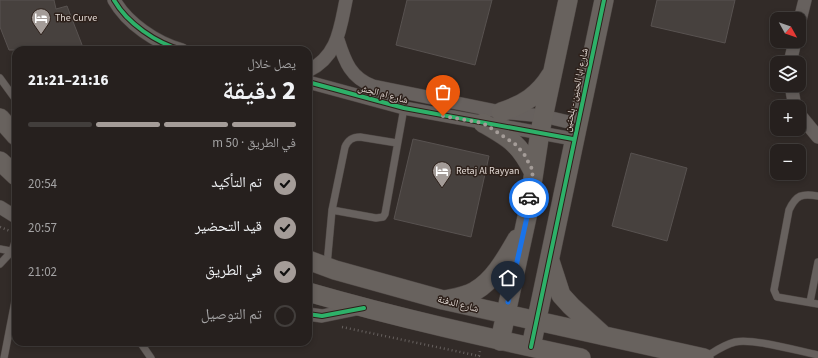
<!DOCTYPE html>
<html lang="ar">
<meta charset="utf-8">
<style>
body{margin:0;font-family:"Source Sans 3","Noto Naskh Arabic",sans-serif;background:#322d2b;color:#f1f3f6;direction:rtl;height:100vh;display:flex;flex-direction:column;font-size:15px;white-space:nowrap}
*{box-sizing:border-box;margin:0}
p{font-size:13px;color:#a4a3a4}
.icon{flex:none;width:22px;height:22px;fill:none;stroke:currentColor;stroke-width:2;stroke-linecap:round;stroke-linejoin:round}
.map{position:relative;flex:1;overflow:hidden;direction:ltr}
.sheet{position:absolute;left:12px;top:46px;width:300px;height:300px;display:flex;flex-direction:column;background:#26201e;border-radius:12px;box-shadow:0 2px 6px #0003,0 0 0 1px #423e3c;direction:rtl}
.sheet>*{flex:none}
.needle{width:26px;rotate:130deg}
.buttons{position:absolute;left:770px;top:12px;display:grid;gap:8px}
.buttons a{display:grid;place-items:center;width:36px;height:36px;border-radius:8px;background:#26201e;box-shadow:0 2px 6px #0003,0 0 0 1px #423e3c;font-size:20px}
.pin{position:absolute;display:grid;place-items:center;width:34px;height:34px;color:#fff;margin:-41px -17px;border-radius:50% 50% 50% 0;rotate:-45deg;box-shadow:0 0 4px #0007}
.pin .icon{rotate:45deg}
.courier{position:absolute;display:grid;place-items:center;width:40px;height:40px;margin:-20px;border:3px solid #1a73e8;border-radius:50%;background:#fff;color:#222;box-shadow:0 1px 5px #0007}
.summary em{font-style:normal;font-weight:800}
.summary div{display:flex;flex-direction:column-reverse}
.summary{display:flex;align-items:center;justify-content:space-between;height:68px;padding:0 16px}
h1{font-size:26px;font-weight:800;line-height:30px}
.bar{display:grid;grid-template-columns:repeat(4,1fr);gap:6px 4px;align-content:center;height:48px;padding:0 16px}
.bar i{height:5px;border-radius:3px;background:#423e3c}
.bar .active{background:#a49c98}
.bar p{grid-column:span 4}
ol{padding:0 16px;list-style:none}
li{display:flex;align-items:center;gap:12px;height:44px}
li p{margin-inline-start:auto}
li .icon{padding:4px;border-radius:50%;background:#a49c98;color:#111;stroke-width:4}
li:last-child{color:#a4a3a4}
li i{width:22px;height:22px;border:2px solid #423e3c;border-radius:50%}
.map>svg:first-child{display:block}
.building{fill:#47413e;stroke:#585250}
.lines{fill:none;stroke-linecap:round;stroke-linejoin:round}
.lane-casing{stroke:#4e4744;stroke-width:8}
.street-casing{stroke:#4e4744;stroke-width:14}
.secondary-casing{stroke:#4e4744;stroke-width:20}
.path{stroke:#67615f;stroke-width:2.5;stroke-dasharray:1 3;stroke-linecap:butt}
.lane{stroke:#67615e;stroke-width:7}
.street{stroke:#67615e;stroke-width:13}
.secondary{stroke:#68625e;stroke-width:19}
.cycleway-casing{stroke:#2d201a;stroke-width:6}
.cycleway{stroke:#2db169;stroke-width:4}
.done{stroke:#a49c98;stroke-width:4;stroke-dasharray:0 7.2}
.route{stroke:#1a73e8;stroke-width:5}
.labels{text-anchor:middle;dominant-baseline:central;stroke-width:3;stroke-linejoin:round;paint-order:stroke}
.poi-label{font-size:10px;fill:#e2d9d4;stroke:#2d201a;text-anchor:start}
.street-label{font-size:10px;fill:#e2d9d4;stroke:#2d201a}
</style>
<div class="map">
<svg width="818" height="358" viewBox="0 0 818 358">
<rect width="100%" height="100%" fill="#322b28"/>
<path class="building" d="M0 0H54L56 9 67 6 84 50H9L0 27Z
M407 0H492L475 65 396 45Z
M657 0H735L725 43 651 26Z
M413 139 489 156 471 237 394 219Z
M631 153 687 168 667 241 612 226Z"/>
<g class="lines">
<g class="lane-casing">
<path id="lane" d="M0 78 16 100
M818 196C802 193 796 195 789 210L774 290 777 297 818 304
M332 210 376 218 383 217 385 214 404 108
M0 249 16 252
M0 264 12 251 16 239
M327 265 332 210 345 147C348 140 352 137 360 137L397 143
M810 302 818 262
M140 342 151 358
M4 358 16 296
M704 358C714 352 723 345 735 342 753 338 798 351 818 355"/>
</g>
<g class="street-casing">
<path id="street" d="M114 0C127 23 156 43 182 50
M799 24 805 0
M338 40C345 62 351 78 373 86L501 112 543 116 577 124
M790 63 795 41
M308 71C338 56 340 29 346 0
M308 82 404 108 573 139
M791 85 795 107
M799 114 818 137
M0 207 16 217
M308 314 322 316 361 308"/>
</g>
<g class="secondary-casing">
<path id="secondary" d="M501 112C523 105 539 95 551 75
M0 118 16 136
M483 123C509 138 519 143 533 171
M0 161 16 176
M308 260 335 270 443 300 704 358
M550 261 561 295 571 306 604 336
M308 292C398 318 489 338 581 358
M445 300C455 298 467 296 475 291 494 280 506 258 517 239
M500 341 527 217 540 132 568 0
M531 347 604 0"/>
</g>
<path class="path" d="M0 227 10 231
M342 327 479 356 480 351"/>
<use href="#lane" class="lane"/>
<use href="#street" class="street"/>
<use href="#secondary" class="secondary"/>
<g class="cycleway-casing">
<path id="cycleway" d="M114 0C127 23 156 43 182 50
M308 82 404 108 573 139
M308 314 322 316 364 308
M531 347 604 0"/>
</g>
<use href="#cycleway" class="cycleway"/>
</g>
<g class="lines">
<path class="done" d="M443 116 483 123 515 144 524 154 533 171 529 198"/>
<path class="route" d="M508 302 527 217 529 198"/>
</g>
<defs>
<g id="hotel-pin" transform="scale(1)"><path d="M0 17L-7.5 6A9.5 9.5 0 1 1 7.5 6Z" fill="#a49c98" stroke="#2d201a"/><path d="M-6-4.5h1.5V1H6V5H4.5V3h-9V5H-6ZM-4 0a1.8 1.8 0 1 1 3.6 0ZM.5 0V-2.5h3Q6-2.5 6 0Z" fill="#fff"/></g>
</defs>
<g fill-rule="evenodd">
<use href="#hotel-pin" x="41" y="18"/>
<use href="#hotel-pin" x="442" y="171"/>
</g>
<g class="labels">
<g class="poi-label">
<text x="55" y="18">The Curve</text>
<text x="456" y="171">Retaj Al Rayyan</text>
</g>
<g class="street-label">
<text transform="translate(576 90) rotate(-78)">شارع ابا الحنين - بلحنين</text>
<text transform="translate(383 94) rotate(15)">شارع ام الجش</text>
<text transform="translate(458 304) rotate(14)">شارع الدفنة</text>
</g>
</g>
</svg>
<div class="buttons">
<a><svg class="needle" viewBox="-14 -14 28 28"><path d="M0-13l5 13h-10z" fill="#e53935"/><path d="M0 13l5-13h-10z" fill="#a4a3a4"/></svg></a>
<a><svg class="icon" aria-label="layers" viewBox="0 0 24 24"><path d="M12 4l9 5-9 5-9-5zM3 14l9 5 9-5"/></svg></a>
<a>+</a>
<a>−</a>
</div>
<div class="pin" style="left:443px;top:116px;background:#ea580c"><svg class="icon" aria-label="bag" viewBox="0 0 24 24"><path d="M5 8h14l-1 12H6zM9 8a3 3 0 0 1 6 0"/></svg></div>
<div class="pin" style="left:508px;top:302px;background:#1f2937"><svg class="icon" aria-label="home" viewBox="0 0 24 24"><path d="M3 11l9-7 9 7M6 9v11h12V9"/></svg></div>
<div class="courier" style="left:529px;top:198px"><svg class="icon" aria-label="car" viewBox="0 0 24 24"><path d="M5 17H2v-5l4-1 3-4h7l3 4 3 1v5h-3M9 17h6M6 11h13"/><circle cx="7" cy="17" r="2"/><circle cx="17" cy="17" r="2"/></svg></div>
<section class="sheet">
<div class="summary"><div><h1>2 دقيقة</h1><p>يصل خلال</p></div><em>21:16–21:21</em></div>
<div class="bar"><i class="active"></i><i class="active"></i><i class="active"></i><i></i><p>في الطريق · 50 m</p></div>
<ol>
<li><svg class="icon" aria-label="check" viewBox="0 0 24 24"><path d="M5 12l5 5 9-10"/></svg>تم التأكيد<p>20:54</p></li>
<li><svg class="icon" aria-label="check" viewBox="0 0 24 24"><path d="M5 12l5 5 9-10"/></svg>قيد التحضير<p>20:57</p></li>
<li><svg class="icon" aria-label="check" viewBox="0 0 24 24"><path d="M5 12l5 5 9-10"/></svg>في الطريق<p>21:02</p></li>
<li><i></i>تم التوصيل</li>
</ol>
</section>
</div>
